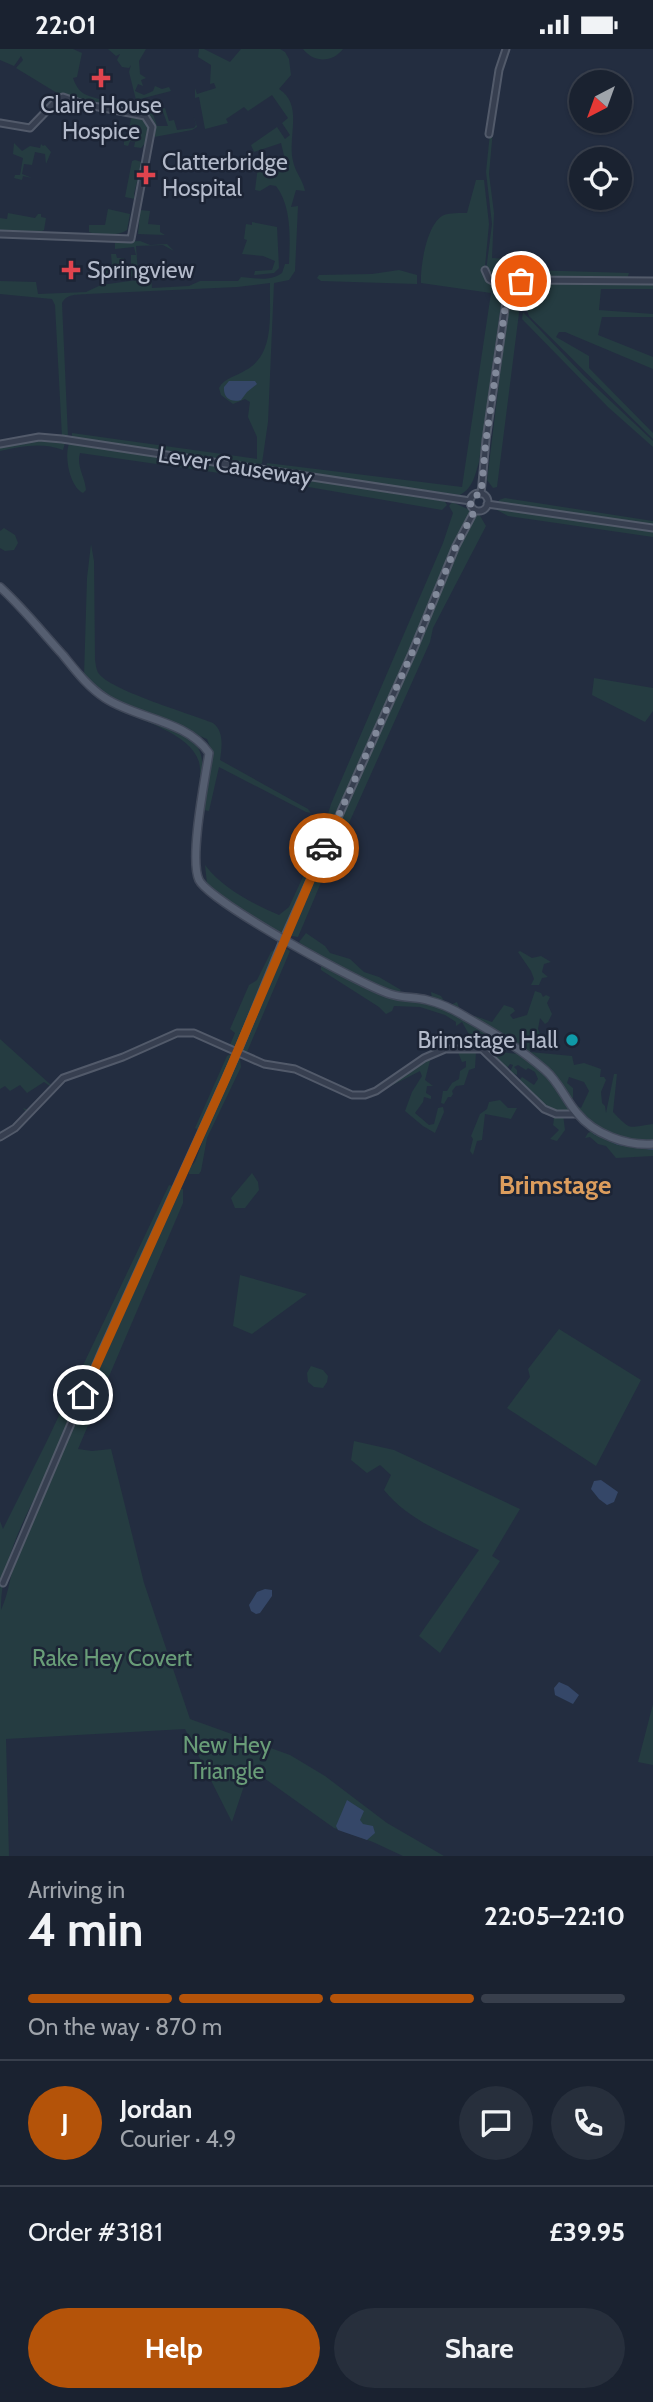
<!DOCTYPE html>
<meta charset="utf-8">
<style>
body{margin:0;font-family:Cabin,sans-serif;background:#272f3c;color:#f1f3f6;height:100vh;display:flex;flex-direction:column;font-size:26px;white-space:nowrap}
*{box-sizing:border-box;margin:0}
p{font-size:23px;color:#9fa4ab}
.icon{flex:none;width:38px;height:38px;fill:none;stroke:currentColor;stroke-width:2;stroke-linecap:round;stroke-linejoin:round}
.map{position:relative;height:1807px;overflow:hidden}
.details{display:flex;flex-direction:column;background:#1a2230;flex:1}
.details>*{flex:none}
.needle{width:46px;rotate:221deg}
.fabs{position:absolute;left:569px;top:21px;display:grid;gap:14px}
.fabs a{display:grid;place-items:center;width:63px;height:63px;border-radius:50%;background:#1a2230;box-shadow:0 2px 5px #0004,0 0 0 2px #383f4c;font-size:35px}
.pin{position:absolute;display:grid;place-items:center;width:60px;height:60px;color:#fff;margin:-30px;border:4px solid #fff;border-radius:50%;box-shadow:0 2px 7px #0007}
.courier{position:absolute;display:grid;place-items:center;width:70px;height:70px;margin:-35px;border:5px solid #b45309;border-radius:50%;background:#fff;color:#222;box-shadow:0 2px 9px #0007}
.headline em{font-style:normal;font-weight:700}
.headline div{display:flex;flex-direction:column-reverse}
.headline{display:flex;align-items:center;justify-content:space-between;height:119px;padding:0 28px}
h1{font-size:46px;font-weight:700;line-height:52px}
.bar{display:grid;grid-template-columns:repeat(4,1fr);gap:10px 7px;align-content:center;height:84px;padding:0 28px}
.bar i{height:9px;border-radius:5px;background:#383f4c}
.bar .current{background:#b45309}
.bar p{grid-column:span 4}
.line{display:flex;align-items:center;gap:18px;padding:0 28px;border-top:2px solid #383f4c}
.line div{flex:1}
.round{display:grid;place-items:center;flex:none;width:74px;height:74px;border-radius:37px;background:#272f3c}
.primary-button{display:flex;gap:14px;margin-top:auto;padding:14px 28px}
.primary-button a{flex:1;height:80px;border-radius:42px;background:#b45309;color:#fff;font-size:28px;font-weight:700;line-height:80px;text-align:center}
.primary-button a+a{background:#272f3c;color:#f1f3f6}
.status{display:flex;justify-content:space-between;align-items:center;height:49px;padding:0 35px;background:#1a2230;direction:ltr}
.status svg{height:19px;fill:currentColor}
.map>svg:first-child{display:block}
.green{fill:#253c41;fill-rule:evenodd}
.water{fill:#354768}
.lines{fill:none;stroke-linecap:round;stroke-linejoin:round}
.stream{stroke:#354768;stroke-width:2}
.minor-casing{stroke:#525a6a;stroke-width:9}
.major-casing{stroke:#404859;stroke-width:10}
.minor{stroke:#373f50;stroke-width:5}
.major{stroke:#555e70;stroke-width:7}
.done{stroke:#81899a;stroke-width:7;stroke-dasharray:0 12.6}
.route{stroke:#b45309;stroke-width:9}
.health-dot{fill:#e0444e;stroke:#1c2435;stroke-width:2.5}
.culture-dot{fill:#0f9aa8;stroke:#1c2435;stroke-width:2.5}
.labels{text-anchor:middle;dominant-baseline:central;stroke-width:5;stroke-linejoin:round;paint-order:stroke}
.poi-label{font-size:23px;fill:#b3baca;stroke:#1c2435;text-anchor:start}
.street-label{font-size:23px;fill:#b3baca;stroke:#1c2435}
.park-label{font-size:23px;fill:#699d78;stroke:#1c2435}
.quarter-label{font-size:26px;font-weight:bold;fill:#dc9d5d;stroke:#1c2435}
</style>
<div class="status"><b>22:01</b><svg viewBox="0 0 49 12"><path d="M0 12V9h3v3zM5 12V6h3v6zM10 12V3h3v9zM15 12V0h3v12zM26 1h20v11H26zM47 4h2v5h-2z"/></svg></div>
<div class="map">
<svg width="653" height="1807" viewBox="0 0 653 1807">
<rect width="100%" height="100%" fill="#232d40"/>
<path class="green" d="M0 0H73L82 4 77 28 73 29C81 53 96 44 109 56L57 44 16 19 23 11 21 7 14 17 0 11Z
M108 0H146L139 12 140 25 146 29 141 31 143 37 138 35 135 42 144 46 153 42 155 37 162 40 169 38 171 42 136 51 129 23 131 16 129 19 122 18 117 11 120 5 116 7Z
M199 0H204L230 13 241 0H280L285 3 289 10 291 26 279 40C304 56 287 88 293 112 295 123 303 131 305 142L296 141 291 158 298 157 295 222 289 231 274 234 268 373 262 414 258 417 72 389V384L257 410V388L248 368 250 353 245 350 233 355 221 346 219 339C224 329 237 327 246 321 276 305 269 263 270 234L237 238 87 245C78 246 67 244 62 254L68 388H62L55 256 52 250 0 245V232L36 233 38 245 86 243 101 236 151 229 152 239 189 237 200 232H238L241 228C255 229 270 233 282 224L285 215H289C290 189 292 158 276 137L270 136 260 142 255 141 258 117 267 115 270 120 286 115 281 94 254 103 251 96 277 78 285 90 290 86 282 74 288 69 272 46 248 62 244 58 226 70 228 74 205 80 199 48 195 49V39L197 45 216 39 214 34 210 35 211 16 198 8Z
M303 0H343C332 14 314 14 303 0Z
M156 52 157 57 151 59 157 77H168L162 60 165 59 169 72 174 71 177 81 194 79 196 76 193 65 197 78 192 81 154 88C155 72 147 69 136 59L139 56 140 59 152 57 151 53Z
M123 66 140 68 146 72C150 80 148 93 141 99L134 98 135 93 130 92 128 97 124 96V90L116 88V84L128 86 131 69Z
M494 70 489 125 494 164 492 209 506 210 530 221 629 224 627 230H521L503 234 491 230 486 222 492 175 486 123 490 84Z
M14 94 22 102 30 97 40 99 41 95 43 97 45 96 51 103 46 115 45 105 35 103 32 116 24 115 22 125 32 129 23 127 22 131 14 129 15 126H20L23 109 13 105Z
M135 111 142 113 134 145 135 150 125 148 132 112Z
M476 131H484L489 175 484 228 491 236 503 241 479 413C475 426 473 439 460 446L266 419 267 414 462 438 491 244 421 234C420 218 427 173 444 166 450 164 460 164 467 164Z
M108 160 130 165 127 181C118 187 99 187 89 183V176H105Z
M140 161 150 162 148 175 160 176V183L165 186 138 185Z
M8 164 35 169 38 165H41V168L46 169 44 181 40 183 0 182V169L7 170Z
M252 173 277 178 279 219 274 224 254 226 255 222 272 221 275 212 263 207 242 205 247 191 244 190 246 175 252 176Z
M140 192 150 196 167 195 174 202 163 196 136 197 138 224 127 230 100 231 99 217H101L102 220 112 217 111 205H116L117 209H124L125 216 131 215V206H136L134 198 115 200V193Z
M399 221 417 226V235L321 232 317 229 319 226 372 225Z
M522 234 653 235V240H601L599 261 653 265V268H602L598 286 653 308V320L565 283H559L556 288 589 307V319L653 384V390L529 267 518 239Z
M513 242 517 248 519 264 497 438 493 439 487 431 488 423 510 243Z
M523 263 584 327 653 392V398L608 358 522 270Z
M34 390 65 394 63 401C43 393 20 397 0 402V396Z
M69 395 252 422 255 426 254 429 80 404C76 417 85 428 86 441L83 444C70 438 64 408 69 395Z
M266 424 444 451 447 456 442 461 262 430Z
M505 449 653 472V488L508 467 497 461 499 451Z
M452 453 479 465 486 477 433 579 430 593 349 774 340 775 335 780 330 777 328 765 331 755 443 494 453 464 449 457Z
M4 479 15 486 18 494 14 501 5 502 0 499V482Z
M91 495 94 512 95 611C96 616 96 622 100 626 114 642 190 665 213 674 224 682 222 698 220 711L308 760 311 764 306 763 219 718 209 762 204 761 212 703 207 690 120 654 95 638 84 627 87 529Z
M594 629 653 639V662L645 673 592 646Z
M111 659 187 687C211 703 201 732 197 757 198 743 202 726 199 713 190 683 137 670 111 659Z
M325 780 345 787 328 817 298 888C272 885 226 853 207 835L205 816C223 840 252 854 279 866L289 858Z
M306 884 325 897 330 904 350 910 364 923 379 928 401 941 395 948 432 949 431 943 441 947 444 952V959L457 953 460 961 458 968 488 985 494 994 486 997H470L471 989 462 973 456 977V973L445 966 420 958 394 957 392 962 386 965 379 958 321 921V912L299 893Z
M276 899 287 900 290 902 247 1003 230 996 235 984 230 980 249 936 257 931 271 903Z
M520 902 532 909 541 907 551 913 544 915 542 923 548 928 542 929 539 936H531L534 930 531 922 518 903Z
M535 942 541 944 543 948 546 946 550 948 547 954 552 965 548 973 545 975 540 969 538 980 546 999 532 994 530 1003 572 1007 574 1016 584 1014 601 1020 600 1028H604L606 1031 601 1043 602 1054 605 1057 606 1064 614 1025H617L613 1063C632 1083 628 1078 653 1075V1107L616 1109 606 1097 598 1095 590 1088 585 1089 588 1084 592 1082 594 1077 574 1055 581 1059 589 1042 584 1033 569 1028 567 1034 573 1039V1049H571L545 1017 521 998 475 969V967L492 973 504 956 513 959 515 962 510 966 513 970 527 966Z
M0 990 51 1036V1038L25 1066 26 1063 23 1059 29 1061 50 1037 44 1033 27 1044 20 1036 10 1042 5 1037 0 1040Z
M474 1001 476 1003 475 1019 469 1021 464 1036 456 1037 452 1042 453 1045 451 1048H448L444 1055 441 1054 443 1042H447L452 1034 459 1030 460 1022 466 1018V1012L462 1013 458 1003Z
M489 1002 519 1005 541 1021 548 1027 569 1060 570 1063 563 1065 565 1081 557 1092 550 1090 559 1081 553 1076C554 1072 554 1069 553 1065 550 1060 524 1039 518 1033L522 1028 534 1036 538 1030 535 1023 528 1019 526 1021 518 1016 514 1018 517 1021V1026L510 1023 513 1016 510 1015 507 1019 489 1005Z
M234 1003 236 1005 235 1015 240 1009 241 1018 207 1089 201 1122 199 1125H189V1119L195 1113 211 1069 201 1082 195 1079 227 1007Z
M431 1008 425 1031 433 1037H427L426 1044 431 1047V1050L424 1048 423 1053 415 1064 429 1076 434 1075 438 1059 443 1058 444 1063 435 1084 423 1077 405 1062 412 1043 422 1027 420 1022 381 1042Z
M500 1051 508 1059H517L511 1070 485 1065 482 1091 477 1092 473 1106 470 1102 473 1090 471 1087 480 1065 487 1060 489 1053Z
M252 1124 258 1133 259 1141 245 1159H235L231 1149Z
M169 1136 183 1140V1154L78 1400 92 1402 111 1400 144 1534 190 1670 290 1706 325 1727 387 1774 444 1807H403L373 1793 334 1779 250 1719 232 1773 185 1680 6 1690 9 1807H0V1472L3 1480 45 1396ZM62 1396C57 1432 28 1473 16 1508 10 1526 9 1544 1 1561 0 1503 37 1447 62 1396Z
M240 1226 307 1245 252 1285 233 1277Z
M559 1280 641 1331 596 1417 507 1359 530 1328 528 1320Z
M311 1317 323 1321 328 1327 327 1333 323 1339 314 1338 308 1333 307 1324Z
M354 1392 394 1401 520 1460 492 1507 500 1512 440 1604 419 1587 479 1501C446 1485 408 1471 384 1441L391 1426 380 1416 367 1424 351 1411Z
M653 1655V1716L638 1713Z"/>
<path class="water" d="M229 332H255L257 335 247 343 241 351C231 354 223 349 224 338Z
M601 1431 618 1443 614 1453 607 1456 599 1450 591 1440 594 1432Z
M265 1540 272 1541V1547L260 1564 256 1565 251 1562 249 1556 257 1543Z
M559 1633 568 1637 579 1646 573 1655 555 1646 554 1639Z
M347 1751 364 1762 360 1771 363 1775 373 1777 375 1784 367 1791 338 1781 336 1777Z"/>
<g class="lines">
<path class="stream" d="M594 1084 618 1095 653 1100"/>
<g class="minor-casing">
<path id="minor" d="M0 74 30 79 58 50 63 48 83 55 145 67 152 78 131 190 0 185
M489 85 499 21 506 0
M503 237 523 231 653 232
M0 395 39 388 62 390 470 452
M470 453a9 9 0 1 1 18 0a9 9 0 1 1-18 0Z
M481 445 486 391 507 246 505 239 489 230 485 221
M487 455 653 479
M482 1000 544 1060 556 1065H577
M0 1088 15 1079 63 1029 123 1008 177 984H194L264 1015 295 1020 352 1046H365L376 1042 424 1009 445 1000H482L501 998 510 994
M3 1534 102 1302 237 1004 284 889 412 604 456 497 475 461"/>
</g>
<g class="major-casing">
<path id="major" d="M0 538C23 559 42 583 63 606 76 622 88 638 105 649 137 670 186 671 209 704 205 730 189 810 199 831 210 853 361 936 390 945 402 949 415 948 427 951 439 954 455 961 466 968 494 984 521 1000 545 1021 559 1033 565 1050 577 1064 594 1085 626 1097 653 1095"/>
</g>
<use href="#minor" class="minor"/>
<use href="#major" class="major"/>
</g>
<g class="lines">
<path class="done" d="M324 799 412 604 456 497 475 461C470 458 469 453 473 447L481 445 486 391 507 246 512 236 521 232"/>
<path class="route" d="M83 1346 226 1029 324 799"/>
</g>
<g class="health-dot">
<path d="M97.5 18.5h7v7h7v7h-7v7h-7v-7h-7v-7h7z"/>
<path d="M142.5 115.5h7v7h7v7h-7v7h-7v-7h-7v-7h7z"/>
<path d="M67.5 210.5h7v7h7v7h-7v7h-7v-7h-7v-7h7z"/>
</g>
<circle class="culture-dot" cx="572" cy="991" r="7"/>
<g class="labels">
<g class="poi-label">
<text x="101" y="56" text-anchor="middle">Claire House<tspan x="101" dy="26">Hospice</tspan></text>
<text x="162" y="113">Clatterbridge<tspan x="162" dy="26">Hospital</tspan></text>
<text x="87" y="221">Springview</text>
<text x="558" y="991" text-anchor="end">Brimstage Hall</text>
</g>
<g class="street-label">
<text transform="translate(235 417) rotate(9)">Lever Causeway</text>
</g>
<g class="park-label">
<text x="112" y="1609">Rake Hey Covert</text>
<text x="227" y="1696">New Hey<tspan x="227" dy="26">Triangle</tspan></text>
</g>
<g class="quarter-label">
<text x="555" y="1136">Brimstage</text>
</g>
</g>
</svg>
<div class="fabs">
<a><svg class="needle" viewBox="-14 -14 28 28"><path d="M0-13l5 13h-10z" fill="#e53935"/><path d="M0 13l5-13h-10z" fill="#9fa4ab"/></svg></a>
<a><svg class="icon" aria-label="locate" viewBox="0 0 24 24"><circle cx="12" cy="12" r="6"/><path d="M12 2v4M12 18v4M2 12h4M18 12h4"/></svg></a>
</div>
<div class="pin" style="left:521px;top:232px;background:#ea580c"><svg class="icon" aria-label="bag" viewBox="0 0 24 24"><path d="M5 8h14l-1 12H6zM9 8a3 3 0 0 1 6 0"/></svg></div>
<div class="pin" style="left:83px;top:1346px;background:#1f2937"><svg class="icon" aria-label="home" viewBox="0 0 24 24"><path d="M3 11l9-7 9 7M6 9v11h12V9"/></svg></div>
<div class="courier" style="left:324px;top:799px"><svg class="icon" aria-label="car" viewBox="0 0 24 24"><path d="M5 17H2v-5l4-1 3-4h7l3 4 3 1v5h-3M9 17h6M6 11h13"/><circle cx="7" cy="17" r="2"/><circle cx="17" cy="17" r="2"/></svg></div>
</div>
<section class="details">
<div class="headline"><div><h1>4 min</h1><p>Arriving in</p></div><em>22:05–22:10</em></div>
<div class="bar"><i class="current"></i><i class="current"></i><i class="current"></i><i></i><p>On the way · 870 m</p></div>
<div class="line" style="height:126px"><b class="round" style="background:#b45309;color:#fff">J</b><div><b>Jordan</b><p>Courier · 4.9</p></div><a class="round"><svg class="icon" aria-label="chat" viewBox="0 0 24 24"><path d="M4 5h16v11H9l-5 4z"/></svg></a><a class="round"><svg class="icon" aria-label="phone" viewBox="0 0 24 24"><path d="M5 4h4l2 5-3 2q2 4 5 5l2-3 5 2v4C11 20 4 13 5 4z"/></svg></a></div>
<div class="line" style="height:91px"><div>Order #3181</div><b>£39.95</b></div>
<div class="primary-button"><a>Help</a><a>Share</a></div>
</section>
